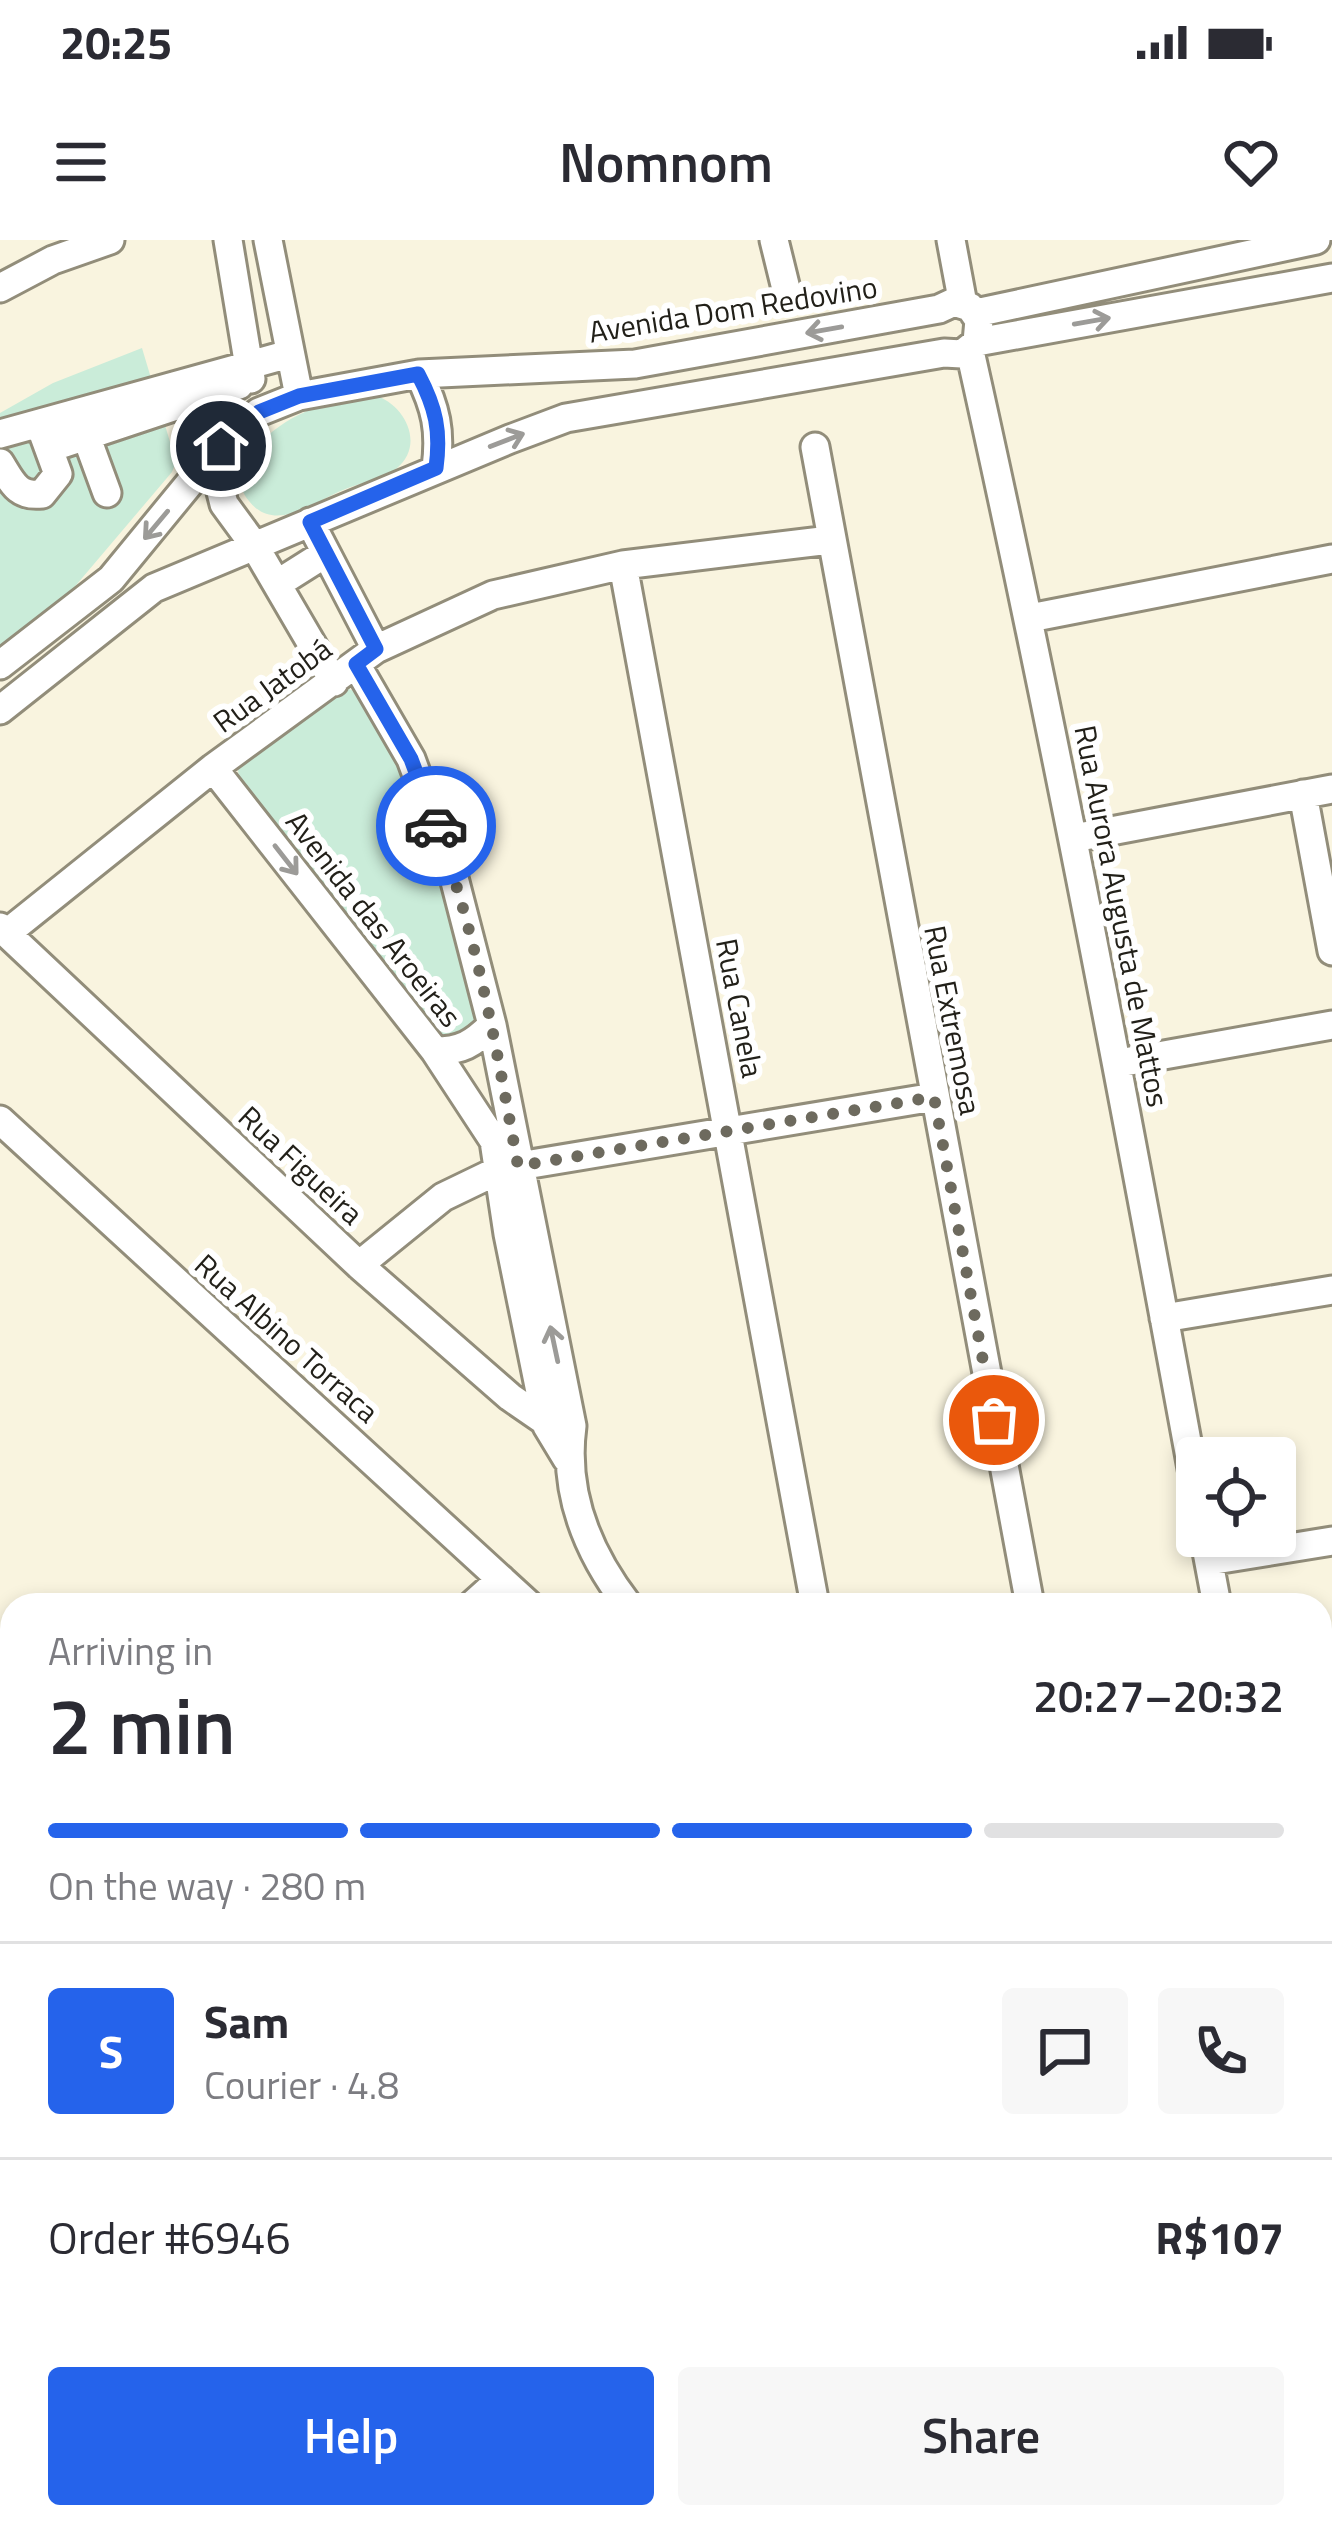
<!DOCTYPE html>
<meta charset="utf-8">
<style>
body{margin:0;font-family:"Titillium Web",sans-serif;background:#f7f7f7;color:#2b2b33;height:100vh;display:flex;flex-direction:column;font-size:45px;white-space:nowrap}
*{box-sizing:border-box;margin:0}
p{font-size:39px;color:#7c7c81}
.icon{flex:none;width:66px;height:66px;fill:none;stroke:currentColor;stroke-width:2;stroke-linecap:round;stroke-linejoin:round}
.map{position:relative;flex:1;overflow:hidden}
.details{position:absolute;left:0px;top:1353px;width:1332px;height:936px;display:flex;flex-direction:column;background:#fff;border-radius:36px 36px 0 0;box-shadow:0 6px 18px #0003}
.details>*{flex:none}
.fabs{position:absolute;left:1176px;top:1197px;display:grid;gap:24px}
.fabs a{display:grid;place-items:center;width:120px;height:120px;border-radius:12px;background:#fff;box-shadow:0 6px 18px #0003;font-size:60px}
.pin{position:absolute;display:grid;place-items:center;width:102px;height:102px;color:#fff;margin:-51px;border:6px solid #fff;border-radius:50%;box-shadow:0 3px 12px #0007}
.courier{position:absolute;display:grid;place-items:center;width:120px;height:120px;margin:-60px;border:9px solid #2563eb;border-radius:50%;background:#fff;color:#222;box-shadow:0 3px 15px #0007}
.headline em{font-style:normal;font-weight:600}
.headline div{display:flex;flex-direction:column-reverse}
.headline{display:flex;align-items:center;justify-content:space-between;height:204px;padding:0 48px}
h1{font-size:78px;font-weight:600;line-height:90px}
.bar{display:grid;grid-template-columns:repeat(4,1fr);gap:18px 12px;align-content:center;height:144px;padding:0 48px}
.bar i{height:15px;border-radius:9px;background:#e1e1e2}
.bar .current{background:#2563eb}
.bar p{grid-column:span 4}
.line{display:flex;align-items:center;gap:30px;padding:0 48px;border-top:3px solid #e1e1e2}
.line div{flex:1}
.round{display:grid;place-items:center;flex:none;width:126px;height:126px;border-radius:12px;background:#f7f7f7}
.cta{display:flex;gap:24px;margin-top:auto;padding:24px 48px}
.cta a{flex:1;height:138px;border-radius:12px;background:#2563eb;color:#fff;font-size:48px;font-weight:600;line-height:138px;text-align:center}
.cta a+a{background:#f7f7f7;color:#2b2b33}
.status{display:flex;justify-content:space-between;align-items:center;height:84px;padding:0 60px;background:#fff;direction:ltr}
.status svg{height:33px;fill:currentColor}
header{display:flex;justify-content:space-between;align-items:center;height:156px;padding:0 48px;background:#fff;font-size:54px;font-weight:600}
.map>svg:first-child{display:block}
.green{fill:#caecd9}
.lines{fill:none;stroke-linecap:round;stroke-linejoin:round}
.minor-casing{stroke:#928d7a;stroke-width:33}
.minor{stroke:#fff;stroke-width:27}
.oneway{stroke:#9c9b98}
.done{stroke:#6d6a5e;stroke-width:12;stroke-dasharray:0 21.6}
.route{stroke:#2563eb;stroke-width:15}
.labels{text-anchor:middle;dominant-baseline:central;stroke-width:12;stroke-linejoin:round;paint-order:stroke}
.street-label{font-size:30px;fill:#222019;stroke:#fff}
</style>
<div class="status"><b>20:25</b><svg viewBox="0 0 49 12"><path d="M0 12V9h3v3zM5 12V6h3v6zM10 12V3h3v9zM15 12V0h3v12zM26 1h20v11H26zM47 4h2v5h-2z"/></svg></div>
<header><svg class="icon" aria-label="menu" viewBox="0 0 24 24"><path d="M4 6h16M4 12h16M4 18h16"/></svg>Nomnom<svg class="icon" aria-label="heart" viewBox="0 0 24 24"><path d="M12 20l-8-8c-3-5 5-10 8-4 3-6 11-1 8 4z"/></svg></header>
<div class="map">
<svg width="1332" height="2289" viewBox="0 0 1332 2289">
<rect width="100%" height="100%" fill="#f9f4df"/>
<path class="green" d="M142 108 176 222 172 232 66 357 0 407V173L53 143Z
M374 155C405 164 426 205 396 229 382 239 359 243 343 250 314 262 275 294 249 261 240 251 239 238 241 225 279 175 314 164 374 155Z
M349 449 364 455 429 593 479 773 475 789 443 799 430 790 240 546 238 530 243 519 331 451Z"/>
<g class="lines">
<g class="minor-casing">
<path id="minor" d="M228 0 251 139
M268 0 299 156
M774 0 788 57
M951 0 963 64
M0 48 53 20 110 0
M976 73 1316 0
M977 102 1332 38
M970 111C1055 491 1127 873 1197 1256
M419 134C436 168 441 191 436 228
M81 182 107 253
M0 194 289 114
M221 205 218 240 224 264 254 305 334 442
M815 207 1030 1365
M50 208 239 145
M0 223C12 242 17 257 42 254L58 234 43 193
M310 282 376 409
M623 325 815 1365
M277 344 326 313
M1030 378 1332 319
M356 424 411 519 452 630 492 785 572 1186C563 1253 587 1312 628 1365
M0 425 111 339 221 205 259 172 299 156 419 134 635 124 939 69 954 62 970 67 979 80 977 102 962 114 944 113 566 178 510 199 154 348 0 470
M213 528 435 811 494 901 508 994 547 1186 567 1219
M1303 554 1332 711
M1074 598 1332 549
M0 687 359 1025 510 1157 552 1186
M7 693 213 528 376 409 493 355 623 325 830 300
M435 811C461 811 473 804 492 785
M1119 823 1332 785
M0 880 529 1365
M359 1025 443 957 501 929 934 857
M1164 1078 1332 1050
M1204 1296 1217 1365
M1209 1321 1332 1301
M472 1365 501 1339
M1320 1520 1332 1518
M1320 1774H1332
M0 1782 12 1771
M0 2031 12 2043
M1222 2277 1228 2289
M332 2289 345 2277"/>
</g>
<use href="#minor" class="minor"/>
</g>
<defs><path id="oneway-shaft" d="M-6 0H5M1.5-3L5.5 0L1.5 3" fill="none" stroke-width="1.6" stroke-linecap="round" stroke-linejoin="round" transform="scale(3)"/></defs>
<g class="oneway">
<use href="#oneway-shaft" transform="translate(1092 81) rotate(-10)"/>
<use href="#oneway-shaft" transform="translate(824 90) rotate(170)"/>
<use href="#oneway-shaft" transform="translate(507 200) rotate(-21)"/>
<use href="#oneway-shaft" transform="translate(156 285) rotate(130)"/>
<use href="#oneway-shaft" transform="translate(286 620) rotate(52)"/>
<use href="#oneway-shaft" transform="translate(554 1104) rotate(-102)"/>
</g>
<g class="lines">
<path class="done" d="M436 586C477 695 497 811 518 926L934 857 994 1180"/>
<path class="route" d="M221 206 259 172 299 156 418 134C436 168 441 191 436 228L310 282 376 409 356 424 411 519 436 586"/>
</g>
<g class="labels">
<g class="street-label">
<text transform="translate(733 69) rotate(-9)">Avenida Dom Redovino</text>
<text transform="translate(272 445) rotate(-36)">Rua Jatobá</text>
<text transform="translate(1122 676) rotate(79)">Rua Aurora Augusta de Mattos</text>
<text transform="translate(374 679) rotate(52)">Avenida das Aroeiras</text>
<text transform="translate(740 768) rotate(79)">Rua Canela</text>
<text transform="translate(953 780) rotate(79)">Rua Extremosa</text>
<text transform="translate(301 925) rotate(43)">Rua Figueira</text>
<text transform="translate(287 1098) rotate(42)">Rua Albino Torraca</text>
</g>
</g>
</svg>
<div class="fabs">
<a><svg class="icon" aria-label="locate" viewBox="0 0 24 24"><circle cx="12" cy="12" r="6"/><path d="M12 2v4M12 18v4M2 12h4M18 12h4"/></svg></a>
</div>
<div class="pin" style="left:994px;top:1180px;background:#ea580c"><svg class="icon" aria-label="bag" viewBox="0 0 24 24"><path d="M5 8h14l-1 12H6zM9 8a3 3 0 0 1 6 0"/></svg></div>
<div class="pin" style="left:221px;top:206px;background:#1f2937"><svg class="icon" aria-label="home" viewBox="0 0 24 24"><path d="M3 11l9-7 9 7M6 9v11h12V9"/></svg></div>
<div class="courier" style="left:436px;top:586px"><svg class="icon" aria-label="car" viewBox="0 0 24 24"><path d="M5 17H2v-5l4-1 3-4h7l3 4 3 1v5h-3M9 17h6M6 11h13"/><circle cx="7" cy="17" r="2"/><circle cx="17" cy="17" r="2"/></svg></div>
<section class="details">
<div class="headline"><div><h1>2 min</h1><p>Arriving in</p></div><em>20:27–20:32</em></div>
<div class="bar"><i class="current"></i><i class="current"></i><i class="current"></i><i></i><p>On the way · 280 m</p></div>
<div class="line" style="height:216px"><b class="round" style="background:#2563eb;color:#fff">S</b><div><b>Sam</b><p>Courier · 4.8</p></div><a class="round"><svg class="icon" aria-label="chat" viewBox="0 0 24 24"><path d="M4 5h16v11H9l-5 4z"/></svg></a><a class="round"><svg class="icon" aria-label="phone" viewBox="0 0 24 24"><path d="M5 4h4l2 5-3 2q2 4 5 5l2-3 5 2v4C11 20 4 13 5 4z"/></svg></a></div>
<div class="line" style="height:156px"><div>Order #6946</div><b>R$107</b></div>
<div class="cta"><a>Help</a><a>Share</a></div>
</section>
</div>
